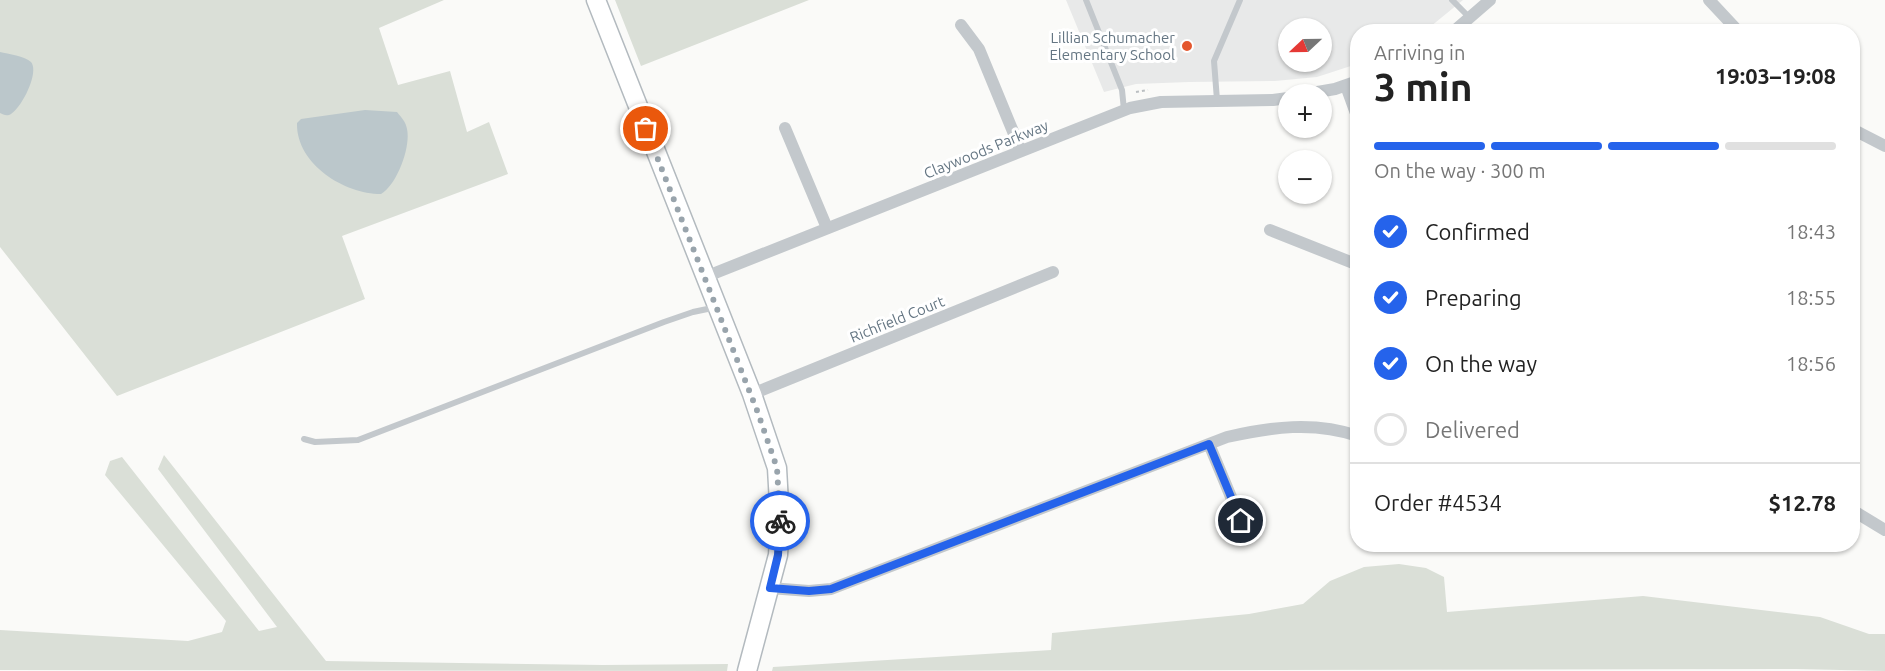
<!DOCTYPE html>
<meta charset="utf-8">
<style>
body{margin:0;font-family:Ubuntu,sans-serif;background:#f6f6f6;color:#222;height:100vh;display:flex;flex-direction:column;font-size:22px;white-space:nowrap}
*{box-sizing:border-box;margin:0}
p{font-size:20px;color:#767676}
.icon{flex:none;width:33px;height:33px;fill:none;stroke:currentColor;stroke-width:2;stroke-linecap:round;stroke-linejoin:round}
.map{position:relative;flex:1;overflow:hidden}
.details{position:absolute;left:1350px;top:24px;width:510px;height:528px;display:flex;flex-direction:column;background:#fff;border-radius:24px;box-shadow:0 2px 4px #0004}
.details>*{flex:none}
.needle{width:39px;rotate:248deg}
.fabs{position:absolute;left:1278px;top:18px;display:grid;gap:12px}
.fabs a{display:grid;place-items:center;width:54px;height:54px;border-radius:50%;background:#fff;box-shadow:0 2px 4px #0004;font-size:30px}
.pin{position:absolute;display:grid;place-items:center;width:51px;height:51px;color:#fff;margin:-26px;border:3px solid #fff;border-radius:50%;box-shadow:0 2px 6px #0007}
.courier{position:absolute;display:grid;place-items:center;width:60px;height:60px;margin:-30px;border:4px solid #2563eb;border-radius:50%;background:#fff;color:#222;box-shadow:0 2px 8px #0007}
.overview em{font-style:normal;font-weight:600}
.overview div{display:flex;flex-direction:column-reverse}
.overview{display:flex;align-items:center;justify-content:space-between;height:102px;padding:0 24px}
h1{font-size:39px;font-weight:600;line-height:45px}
.bar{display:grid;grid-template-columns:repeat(4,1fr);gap:9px 6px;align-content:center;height:72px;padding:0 24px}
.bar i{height:8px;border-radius:4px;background:#e0e0e0}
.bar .on{background:#2563eb}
.bar p{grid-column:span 4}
.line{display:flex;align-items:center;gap:15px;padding:0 24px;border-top:2px solid #e0e0e0}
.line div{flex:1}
ol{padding:0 24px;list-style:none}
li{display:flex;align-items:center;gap:18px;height:66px}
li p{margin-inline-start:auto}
li .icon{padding:6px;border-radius:50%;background:#2563eb;color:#fff;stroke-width:4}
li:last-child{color:#767676}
li i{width:33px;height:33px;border:3px solid #e0e0e0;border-radius:50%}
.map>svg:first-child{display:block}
.built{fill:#e8e9e9;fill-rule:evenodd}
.green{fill:#dadfd7}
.water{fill:#bbc7cb}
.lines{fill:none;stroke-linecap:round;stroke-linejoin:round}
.secondary-casing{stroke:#b3babf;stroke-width:21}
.path{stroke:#bbbfc2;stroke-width:2;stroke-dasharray:3 3;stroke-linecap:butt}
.lane{stroke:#c3c8cc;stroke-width:6}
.street{stroke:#c3c8cc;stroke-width:12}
.secondary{stroke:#fff;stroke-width:18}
.done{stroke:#99a4ac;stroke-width:6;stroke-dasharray:0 10.8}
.route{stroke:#2563eb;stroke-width:8}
.poi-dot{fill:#e4572e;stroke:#fff;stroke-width:2}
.labels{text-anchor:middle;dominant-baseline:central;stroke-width:6;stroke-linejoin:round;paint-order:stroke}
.poi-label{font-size:15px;fill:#657683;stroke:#fff;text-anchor:end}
.street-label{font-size:15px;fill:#657683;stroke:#fff}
</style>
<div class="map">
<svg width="1885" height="671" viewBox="0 0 1885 671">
<rect width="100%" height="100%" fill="#fafaf8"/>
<path class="built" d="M1066 0H1463L1425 31 1358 32 1357 64 1317 77 1275 81 1189 82 1136 84 1104 92ZM1288 28H1322V62H1288Z"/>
<path class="green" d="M0 0H444L379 28 398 85 450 71 467 132 489 122 508 174 342 236 365 299 117 396 0 247Z
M615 0H809L641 66Z
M164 455 326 661 603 665 728 664 727 671 0 670V630L188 641 222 632 226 621 105 475 110 461 122 457 259 631 277 627 158 469Z
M1399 564 1426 568 1444 577 1447 612 1643 596 1820 617 1869 634H1885V671L1796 669 772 671 773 667 1051 650 1052 633 1249 614 1303 604 1330 581 1364 567Z"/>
<path class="water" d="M0 52C8 54 25 56 31 62 40 73 20 111 9 115 5 116 3 114 0 113Z
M365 110 397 112C401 117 406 122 407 129 411 147 397 185 381 194 344 194 296 164 297 123L301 119Z"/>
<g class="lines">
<g class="secondary-casing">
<path id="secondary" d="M596 0 752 394 777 468 780 521 778 555 747 671"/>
</g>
<path class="path" d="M1136 92 1148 90"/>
<path class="lane" d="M1086 0 1122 90 1124 110
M1452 0 1470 18
M1217 100 1214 61 1240 0
M304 439 315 442 358 440 664 322 693 312 717 307"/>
<path class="street" d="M1709 0 1739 32
M961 25 979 49 1021 151
M1453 32 1490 0
M1346 86 1358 119
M1306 94 1335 89 1358 81
M785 128 827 228
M1852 129 1885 146
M1270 230 1358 265
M705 277 1130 108 1161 102 1273 100 1288 98
M752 394 1053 272
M1209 444 1241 521
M1852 510 1885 530
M770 588 809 591 831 589 1227 437C1271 427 1314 421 1358 436"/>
<use href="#secondary" class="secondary"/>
</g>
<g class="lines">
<path class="done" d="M646 129 758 413 777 468 780 521"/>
<path class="route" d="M780 521 778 555 770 588 809 591 831 589 1209 444 1241 521"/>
</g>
<circle class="poi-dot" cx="1187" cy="46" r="6"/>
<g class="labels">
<g class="poi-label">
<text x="1175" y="37">Lillian Schumacher<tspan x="1175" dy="17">Elementary School</tspan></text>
</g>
<g class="street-label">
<text transform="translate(986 149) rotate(-22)">Claywoods Parkway</text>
<text transform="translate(897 319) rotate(-22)">Richfield Court</text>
</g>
</g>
</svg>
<div class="fabs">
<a><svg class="needle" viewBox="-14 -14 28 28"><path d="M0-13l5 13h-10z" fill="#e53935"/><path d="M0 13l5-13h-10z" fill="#767676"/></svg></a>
<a>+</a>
<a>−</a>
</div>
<div class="pin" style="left:646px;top:129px;background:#ea580c"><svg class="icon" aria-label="bag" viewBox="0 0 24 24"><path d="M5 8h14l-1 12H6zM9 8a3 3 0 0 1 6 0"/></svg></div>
<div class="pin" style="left:1241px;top:521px;background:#1f2937"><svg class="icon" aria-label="home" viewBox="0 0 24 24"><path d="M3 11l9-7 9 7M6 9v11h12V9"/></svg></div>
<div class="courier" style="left:780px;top:521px"><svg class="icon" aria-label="bike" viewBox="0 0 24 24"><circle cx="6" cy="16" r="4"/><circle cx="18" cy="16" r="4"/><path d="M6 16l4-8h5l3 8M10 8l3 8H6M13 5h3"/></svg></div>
<section class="details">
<div class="overview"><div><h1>3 min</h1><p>Arriving in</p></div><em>19:03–19:08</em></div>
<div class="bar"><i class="on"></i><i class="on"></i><i class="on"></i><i></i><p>On the way · 300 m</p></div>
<ol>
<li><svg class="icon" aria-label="check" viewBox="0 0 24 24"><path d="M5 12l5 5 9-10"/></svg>Confirmed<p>18:43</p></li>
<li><svg class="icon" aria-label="check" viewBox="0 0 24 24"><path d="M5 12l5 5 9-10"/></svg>Preparing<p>18:55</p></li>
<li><svg class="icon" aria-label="check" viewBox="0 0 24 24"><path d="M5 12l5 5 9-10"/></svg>On the way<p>18:56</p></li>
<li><i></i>Delivered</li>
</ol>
<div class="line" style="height:78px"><div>Order #4534</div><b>$12.78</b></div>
</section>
</div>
